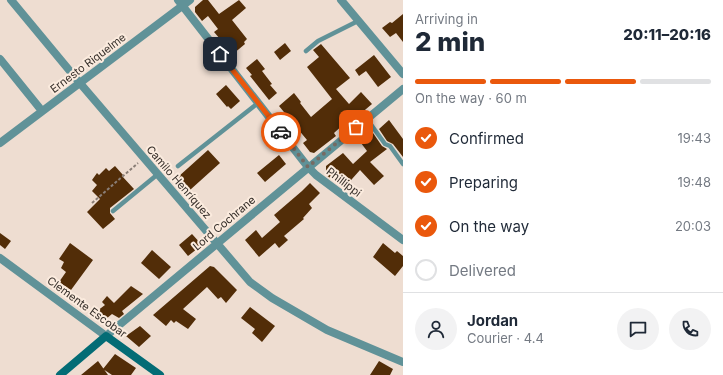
<!DOCTYPE html>
<meta charset="utf-8">
<style>
body{margin:0;font-family:Inter,sans-serif;background:#f2f2f3;color:#1f2937;height:100vh;display:flex;flex-direction:column;font-size:15px;white-space:nowrap}
*{box-sizing:border-box;margin:0}
p{font-size:13px;color:#747a83}
.icon{flex:none;width:22px;height:22px;fill:none;stroke:currentColor;stroke-width:2;stroke-linecap:round;stroke-linejoin:round}
.map{position:relative;flex:1;overflow:hidden}
.details{display:flex;flex-direction:column;background:#fff;width:320px}
.details>*{flex:none}
.pin{position:absolute;display:grid;place-items:center;width:34px;height:34px;color:#fff;margin:-17px;border-radius:8px;box-shadow:0 2px 6px #0006}
.courier{position:absolute;display:grid;place-items:center;width:40px;height:40px;margin:-20px;border:3px solid #ea580c;border-radius:50%;background:#fff;color:#222;box-shadow:0 1px 5px #0007}
.head em{font-style:normal;font-weight:800}
.head div{display:flex;flex-direction:column-reverse}
.head{display:flex;align-items:center;justify-content:space-between;height:68px;padding:0 12px}
h1{font-size:26px;font-weight:800;line-height:30px}
.bar{display:grid;grid-template-columns:repeat(4,1fr);gap:6px 4px;align-content:center;height:48px;padding:0 12px}
.bar i{height:5px;border-radius:3px;background:#e0e1e3}
.bar .selected{background:#ea580c}
.bar p{grid-column:span 4}
.line{display:flex;align-items:center;gap:10px;padding:0 12px;border-top:1px solid #e0e1e3}
.line div{flex:1}
.round{display:grid;place-items:center;flex:none;width:42px;height:42px;border-radius:21px;background:#f2f2f3}
ol{padding:0 12px;list-style:none}
li{display:flex;align-items:center;gap:12px;height:44px}
li p{margin-inline-start:auto}
li .icon{padding:4px;border-radius:50%;background:#ea580c;color:#fff;stroke-width:4}
li:last-child{color:#747a83}
li i{width:22px;height:22px;border:2px solid #e0e1e3;border-radius:50%}
main{display:flex;flex:1;min-height:0}
.map>svg:first-child{display:block}
.building{fill:#522d08}
.lines{fill:none;stroke-linecap:round;stroke-linejoin:round}
.path{stroke:#8a7e76;stroke-width:2;stroke-dasharray:3 2;stroke-linecap:butt}
.service{stroke:#609298;stroke-width:4.5}
.minor{stroke:#609298;stroke-width:8}
.tertiary{stroke:#609298;stroke-width:8}
.secondary{stroke:#036c75;stroke-width:8}
.done{stroke:#766b64;stroke-width:4;stroke-dasharray:0 7.2}
.route{stroke:#ea580c;stroke-width:5}
.labels{text-anchor:middle;dominant-baseline:central;stroke-width:4;stroke-linejoin:round;paint-order:stroke}
.street-label{font-size:11px;fill:#352e29;stroke:#fbebde}
</style>
<main>
<div class="map">
<svg width="403" height="375" viewBox="0 0 403 375">
<rect width="100%" height="100%" fill="#eeddd1"/>
<path class="building" d="M203 0H208L219 14 239 0 246 8 232 20 247 39 244 42 245 44 233 54 214 32 218 29 208 16 202 21 195 12V7Z
M403 14V42L396 33 390 37 382 28 390 22 392 23Z
M285 43 291 51 280 60 274 52Z
M321 44 350 78 336 89 349 104 361 92 372 104 359 115 356 111 344 121 345 123 334 133 336 136 314 153 310 152 303 143 307 140 279 106 294 93 301 102 300 103 311 117 332 99 307 67 319 57 313 50Z
M374 55 391 77 378 87 366 71 359 76 355 70Z
M257 59 265 69 262 71 272 84 270 85 277 93 269 100 254 81 250 76 252 75 246 68Z
M226 85 240 101 231 109 228 106 227 107 216 94Z
M389 120 403 139V157L393 144 387 141 379 129Z
M373 133 382 146 387 149 370 162 384 176 374 185 360 170 344 188 326 175V166L343 153 353 164 367 151 361 143Z
M208 150 220 163 190 190 178 177Z
M279 155 286 164 265 182 257 173Z
M115 166 123 175 122 176 134 189 110 208V213L115 219 103 229 87 212 100 199 92 191 97 185 92 180 97 173 99 175 106 168 109 171Z
M310 183 320 193 309 204 312 208 303 218 304 219 284 236 288 240 279 248 275 243 259 257 245 240 256 230 262 238 280 222 274 215 302 191Z
M0 233 11 241 5 249 0 245Z
M192 234 202 245 188 256 179 245Z
M70 243 93 260 71 290 59 282 66 272 61 268 64 262 59 259Z
M383 243 395 253 397 251 403 256V266L395 276 373 257Z
M152 250 171 267 159 279 141 263Z
M210 266 214 267 237 290 226 303 221 297 218 299 207 287 183 309 196 319 188 329 176 321 174 323 171 320 166 326 153 315Z
M131 286 143 294 122 311 124 314 119 318 112 314 106 319 97 311 105 305 102 302 107 296 114 303Z
M250 307 275 326 262 342 252 333 255 329 241 318Z
M140 326 151 336 139 347 126 336Z
M115 354 136 368 131 375H112L103 369Z
M98 361 108 375H81Z
M379 361 393 369 390 375H370Z"/>
<g class="lines">
<path class="path" d="M92 203 138 163"/>
<path class="service" d="M306 51 318 41 358 21
M367 119 385 144 390 146 403 164
M178 166 258 103
M113 211 158 174"/>
<path class="minor" d="M178 0 308 167 316 175 403 240
M341 0 403 74
M0 59 42 111
M0 143 190 0
M0 258 106 336"/>
<path class="tertiary" d="M11 0 79 82 250 282 272 298 327 330 403 362
M106 336 403 89"/>
<path class="secondary" d="M60 375 106 336 160 375"/>
</g>
<g class="lines">
<path class="done" d="M281 132 308 167 356 127"/>
<path class="route" d="M220 54 281 132"/>
</g>
<g class="labels">
<g class="street-label">
<text transform="translate(88 63) rotate(-37)">Ernesto Riquelme</text>
<text transform="translate(179 182) rotate(49)">Camilo Henríquez</text>
<text transform="translate(344 182) rotate(37)">Phillippi</text>
<text transform="translate(224 223) rotate(-40)">Lord Cochrane</text>
<text transform="translate(87 307) rotate(36)">Clemente Escobar</text>
</g>
</g>
</svg>
<div class="pin" style="left:356px;top:127px;background:#ea580c"><svg class="icon" aria-label="bag" viewBox="0 0 24 24"><path d="M5 8h14l-1 12H6zM9 8a3 3 0 0 1 6 0"/></svg></div>
<div class="pin" style="left:220px;top:54px;background:#1f2937"><svg class="icon" aria-label="home" viewBox="0 0 24 24"><path d="M3 11l9-7 9 7M6 9v11h12V9"/></svg></div>
<div class="courier" style="left:281px;top:132px"><svg class="icon" aria-label="car" viewBox="0 0 24 24"><path d="M5 17H2v-5l4-1 3-4h7l3 4 3 1v5h-3M9 17h6M6 11h13"/><circle cx="7" cy="17" r="2"/><circle cx="17" cy="17" r="2"/></svg></div>
</div>
<section class="details">
<div class="head"><div><h1>2 min</h1><p>Arriving in</p></div><em>20:11–20:16</em></div>
<div class="bar"><i class="selected"></i><i class="selected"></i><i class="selected"></i><i></i><p>On the way · 60 m</p></div>
<ol>
<li><svg class="icon" aria-label="check" viewBox="0 0 24 24"><path d="M5 12l5 5 9-10"/></svg>Confirmed<p>19:43</p></li>
<li><svg class="icon" aria-label="check" viewBox="0 0 24 24"><path d="M5 12l5 5 9-10"/></svg>Preparing<p>19:48</p></li>
<li><svg class="icon" aria-label="check" viewBox="0 0 24 24"><path d="M5 12l5 5 9-10"/></svg>On the way<p>20:03</p></li>
<li><i></i>Delivered</li>
</ol>
<div class="line" style="height:72px"><a class="round"><svg class="icon" aria-label="person" viewBox="0 0 24 24"><circle cx="12" cy="8" r="4"/><path d="M4 21q1-7 8-7t8 7"/></svg></a><div><b>Jordan</b><p>Courier · 4.4</p></div><a class="round"><svg class="icon" aria-label="chat" viewBox="0 0 24 24"><path d="M4 5h16v11H9l-5 4z"/></svg></a><a class="round"><svg class="icon" aria-label="phone" viewBox="0 0 24 24"><path d="M5 4h4l2 5-3 2q2 4 5 5l2-3 5 2v4C11 20 4 13 5 4z"/></svg></a></div>
</section>
</main>
